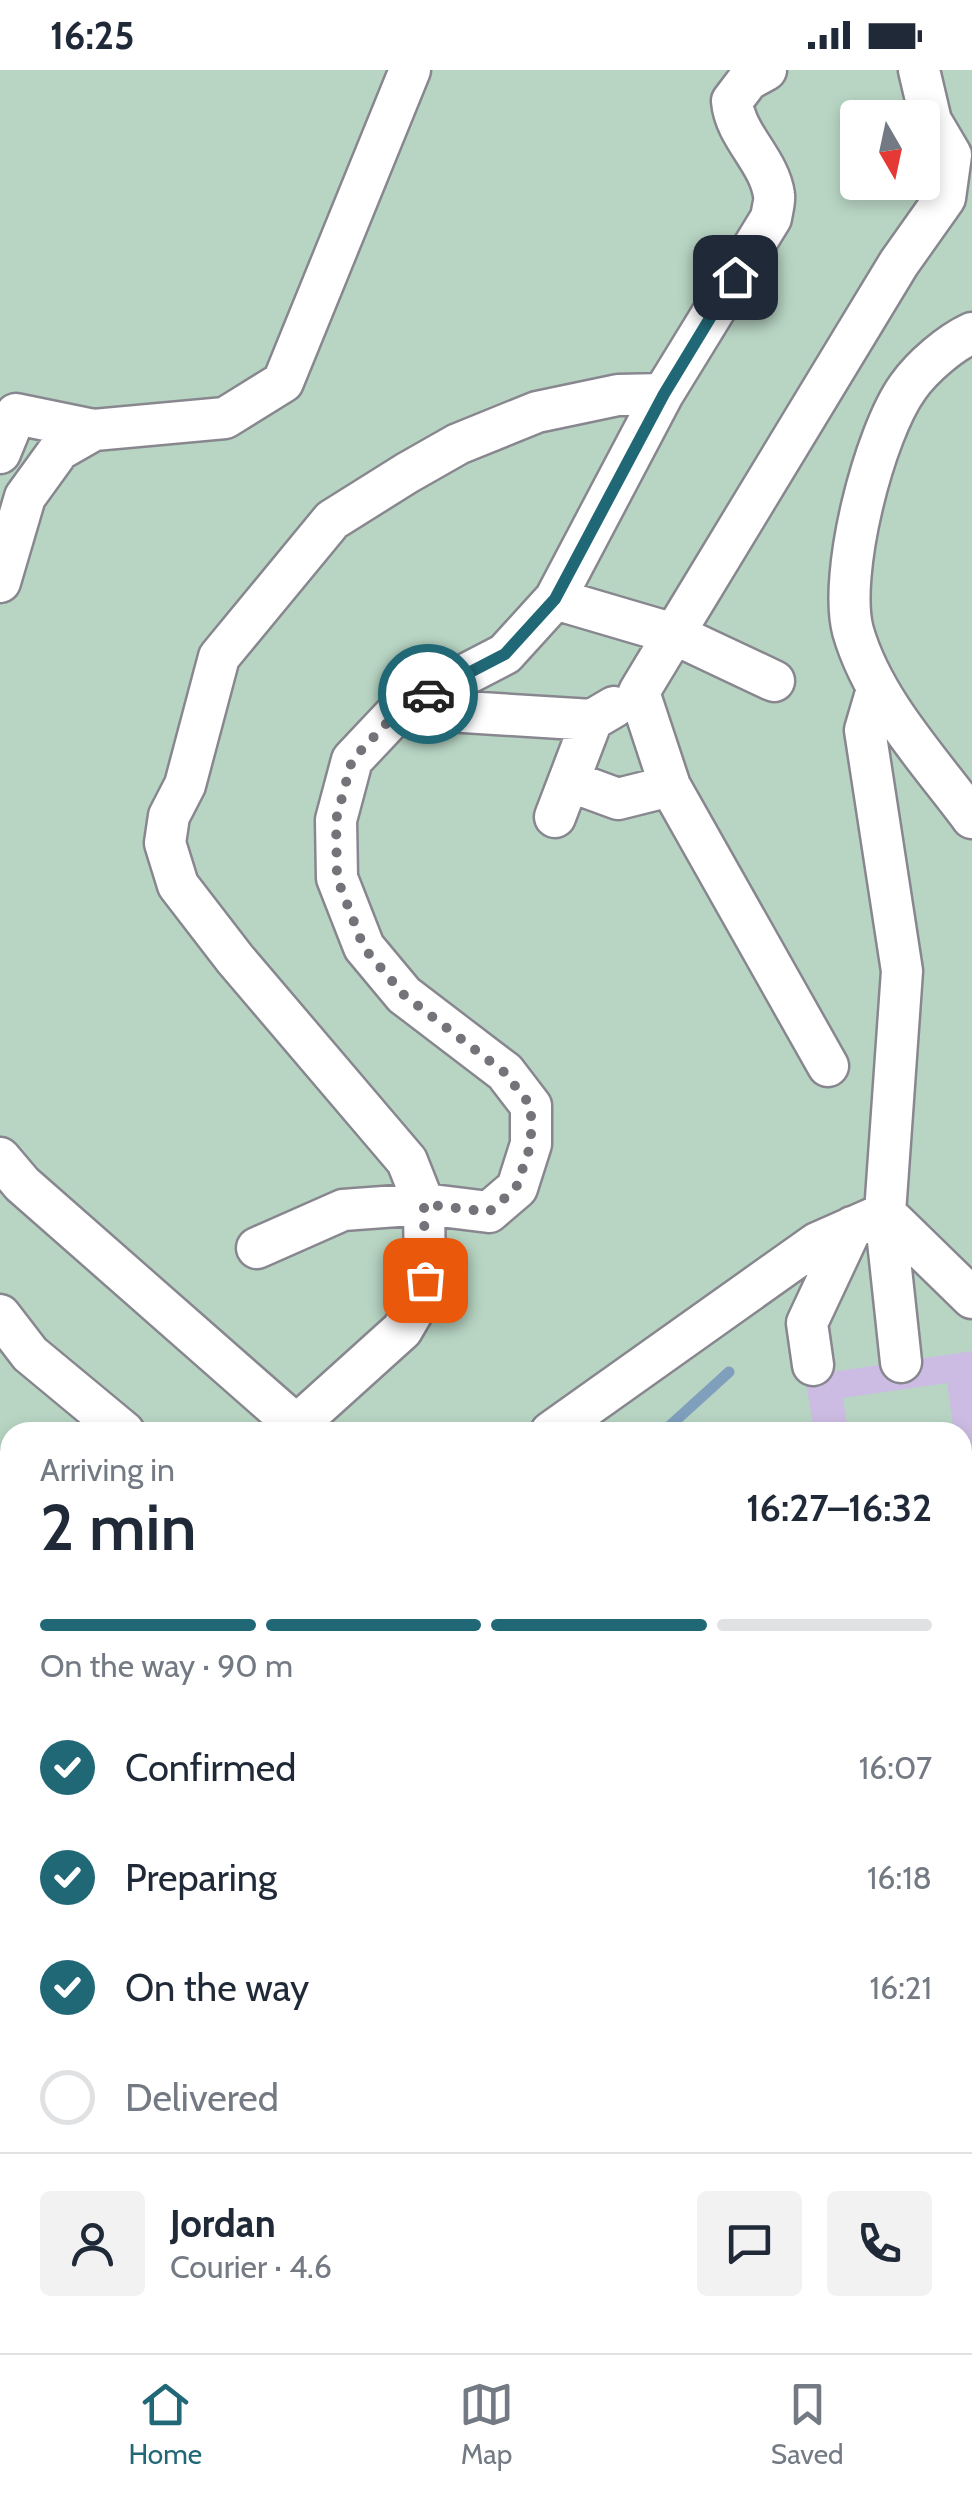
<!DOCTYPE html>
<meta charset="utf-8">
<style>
body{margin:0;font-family:Cabin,sans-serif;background:#f2f2f3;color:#1f2937;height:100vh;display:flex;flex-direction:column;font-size:38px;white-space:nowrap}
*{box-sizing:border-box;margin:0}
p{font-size:32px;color:#747a83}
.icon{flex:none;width:55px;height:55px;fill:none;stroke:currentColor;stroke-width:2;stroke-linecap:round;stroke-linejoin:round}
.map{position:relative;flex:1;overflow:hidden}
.side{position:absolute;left:0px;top:1352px;width:972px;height:932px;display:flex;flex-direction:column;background:#fff;border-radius:30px 30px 0 0;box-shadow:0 5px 15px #0003}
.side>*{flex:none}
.needle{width:65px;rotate:171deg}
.fabs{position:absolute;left:840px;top:30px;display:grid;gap:20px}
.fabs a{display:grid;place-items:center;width:100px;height:100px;border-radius:10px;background:#fff;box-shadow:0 5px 15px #0003;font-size:50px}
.pin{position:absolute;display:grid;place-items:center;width:85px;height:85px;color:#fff;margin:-42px;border-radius:20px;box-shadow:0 5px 15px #0006}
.courier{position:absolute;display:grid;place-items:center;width:100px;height:100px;margin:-50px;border:8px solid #216877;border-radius:50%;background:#fff;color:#222;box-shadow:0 2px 12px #0007}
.overview em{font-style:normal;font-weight:600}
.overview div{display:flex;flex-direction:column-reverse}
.overview{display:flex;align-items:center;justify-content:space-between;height:170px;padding:0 40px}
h1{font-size:65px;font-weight:600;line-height:75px}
.bar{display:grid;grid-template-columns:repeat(4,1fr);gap:15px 10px;align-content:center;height:120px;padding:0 40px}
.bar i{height:12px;border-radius:8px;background:#e0e1e3}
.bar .active{background:#216877}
.bar p{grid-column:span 4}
.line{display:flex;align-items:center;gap:25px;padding:0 40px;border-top:2px solid #e0e1e3}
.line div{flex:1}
.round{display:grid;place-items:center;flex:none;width:105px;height:105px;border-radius:10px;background:#f2f2f3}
ol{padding:0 40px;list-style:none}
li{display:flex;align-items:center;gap:30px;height:110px}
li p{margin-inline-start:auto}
li .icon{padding:10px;border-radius:50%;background:#216877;color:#fff;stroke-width:4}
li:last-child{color:#747a83}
li i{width:55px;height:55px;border:5px solid #e0e1e3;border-radius:50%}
.status{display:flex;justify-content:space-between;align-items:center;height:70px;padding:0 50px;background:#fff;direction:ltr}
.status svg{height:28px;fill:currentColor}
.tab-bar{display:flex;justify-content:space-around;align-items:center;height:140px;border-top:2px solid #e0e1e3;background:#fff;font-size:28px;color:#747a83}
.tab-bar a{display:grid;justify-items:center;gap:5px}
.tab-bar .active{color:#216877}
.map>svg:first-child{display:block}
.green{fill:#b8d5c3;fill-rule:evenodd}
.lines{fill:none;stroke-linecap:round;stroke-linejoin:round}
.stream{stroke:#7f9fbd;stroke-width:11}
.building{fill:#ccbce3}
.minor-casing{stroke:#888790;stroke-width:45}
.minor{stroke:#fff;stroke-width:40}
.done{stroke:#747379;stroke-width:10;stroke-dasharray:0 18}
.route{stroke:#216877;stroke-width:12}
</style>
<div class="status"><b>16:25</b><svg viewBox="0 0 49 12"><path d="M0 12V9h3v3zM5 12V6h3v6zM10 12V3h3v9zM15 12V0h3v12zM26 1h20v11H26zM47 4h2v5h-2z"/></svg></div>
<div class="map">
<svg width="972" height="2283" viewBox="0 0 972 2283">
<rect width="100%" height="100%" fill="#f3f3fc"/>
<path class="green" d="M0 0H972V2283H0ZM858 48H922V112H858ZM10 1362H962V2275H10Z"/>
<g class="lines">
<path class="stream" d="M663 1362 729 1302
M962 1898 972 1904"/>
</g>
<path class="building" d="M972 1281V1454L962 1455V1362H954L947 1313 843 1328 848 1362H814L805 1306Z
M456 2275H833L838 2283H444Z"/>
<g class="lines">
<g class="minor-casing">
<path id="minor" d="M972 263C950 273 922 297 908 317 874 364 838 505 853 561 873 631 929 690 972 748
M0 383 16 344 94 360
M0 512 25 427 59 380 94 360 225 348 283 312 410 0
M555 529 674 564 639 622 670 716 828 996
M774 611 674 564 899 193 945 128 951 85 931 51 919 0
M401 638 592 650
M569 711 618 729 670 716
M555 747 592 650 614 637
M0 1088 22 1114 304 1362
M257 1178 343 1140 424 1134 489 1142 517 1118 531 1074V1036L505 1002 404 925 364 877 337 808 336 750 352 690 401 638 505 584 555 529 663 324 771 148C772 141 775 131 774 125 769 90 735 66 732 31L748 10 766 0
M0 1245 30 1284 124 1362
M901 1292 885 1143 972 1228
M813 1295 807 1253 852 1157
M289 1362 402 1260 419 1231 425 1210 424 1134 407 1091 235 889 178 815 165 773 169 746 185 715 219 587 332 450 407 403 458 374 537 342 618 325 663 324
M551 1362 817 1173 885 1143 902 901 865 660 877 619
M0 1404 10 1399
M962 1498 972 1497
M0 1500 10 1487
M0 1765 10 1764
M962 2012 972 2019
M847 2275 852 2283
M422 2283 434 2275"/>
</g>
<use href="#minor" class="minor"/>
</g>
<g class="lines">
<path class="done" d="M425 1210 424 1134 489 1142 516 1118 531 1074V1036L504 1002 404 925 364 878 337 808 336 750 352 690 401 638 428 624"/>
<path class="route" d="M428 624 505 584 555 529 664 324 735 207"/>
</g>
</svg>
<div class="fabs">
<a><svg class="needle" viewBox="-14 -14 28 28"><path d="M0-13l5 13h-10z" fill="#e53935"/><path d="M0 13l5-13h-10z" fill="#747a83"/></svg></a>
</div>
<div class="pin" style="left:425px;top:1210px;background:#ea580c"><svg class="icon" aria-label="bag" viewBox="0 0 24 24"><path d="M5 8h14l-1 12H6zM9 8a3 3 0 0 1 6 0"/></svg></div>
<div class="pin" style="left:735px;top:207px;background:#1f2937"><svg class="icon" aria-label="home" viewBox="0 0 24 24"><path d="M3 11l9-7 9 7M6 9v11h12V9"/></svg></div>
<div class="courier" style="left:428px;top:624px"><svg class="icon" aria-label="car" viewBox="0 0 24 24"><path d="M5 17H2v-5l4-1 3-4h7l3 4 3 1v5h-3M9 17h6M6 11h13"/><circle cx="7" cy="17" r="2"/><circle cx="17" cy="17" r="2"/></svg></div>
<section class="side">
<div class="overview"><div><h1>2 min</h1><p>Arriving in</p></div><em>16:27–16:32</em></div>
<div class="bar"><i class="active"></i><i class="active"></i><i class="active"></i><i></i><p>On the way · 90 m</p></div>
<ol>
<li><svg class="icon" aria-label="check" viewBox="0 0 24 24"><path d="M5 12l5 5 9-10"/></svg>Confirmed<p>16:07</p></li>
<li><svg class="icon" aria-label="check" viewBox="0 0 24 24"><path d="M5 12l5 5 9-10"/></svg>Preparing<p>16:18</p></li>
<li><svg class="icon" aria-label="check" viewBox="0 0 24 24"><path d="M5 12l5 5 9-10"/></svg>On the way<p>16:21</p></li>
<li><i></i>Delivered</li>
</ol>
<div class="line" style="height:180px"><a class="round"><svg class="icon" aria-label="person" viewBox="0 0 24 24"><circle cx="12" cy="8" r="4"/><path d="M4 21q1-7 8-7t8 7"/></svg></a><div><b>Jordan</b><p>Courier · 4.6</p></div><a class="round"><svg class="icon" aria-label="chat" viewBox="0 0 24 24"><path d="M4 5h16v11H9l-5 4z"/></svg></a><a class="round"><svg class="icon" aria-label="phone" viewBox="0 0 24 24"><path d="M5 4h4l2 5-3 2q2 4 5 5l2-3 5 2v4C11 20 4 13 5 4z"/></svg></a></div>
</section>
</div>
<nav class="tab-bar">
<a class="active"><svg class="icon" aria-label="home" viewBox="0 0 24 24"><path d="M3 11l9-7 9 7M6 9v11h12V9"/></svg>Home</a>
<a><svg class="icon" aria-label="map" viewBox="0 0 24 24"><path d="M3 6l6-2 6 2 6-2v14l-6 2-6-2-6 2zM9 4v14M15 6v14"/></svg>Map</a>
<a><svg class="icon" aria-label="saved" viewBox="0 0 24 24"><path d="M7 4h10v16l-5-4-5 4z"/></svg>Saved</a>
</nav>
